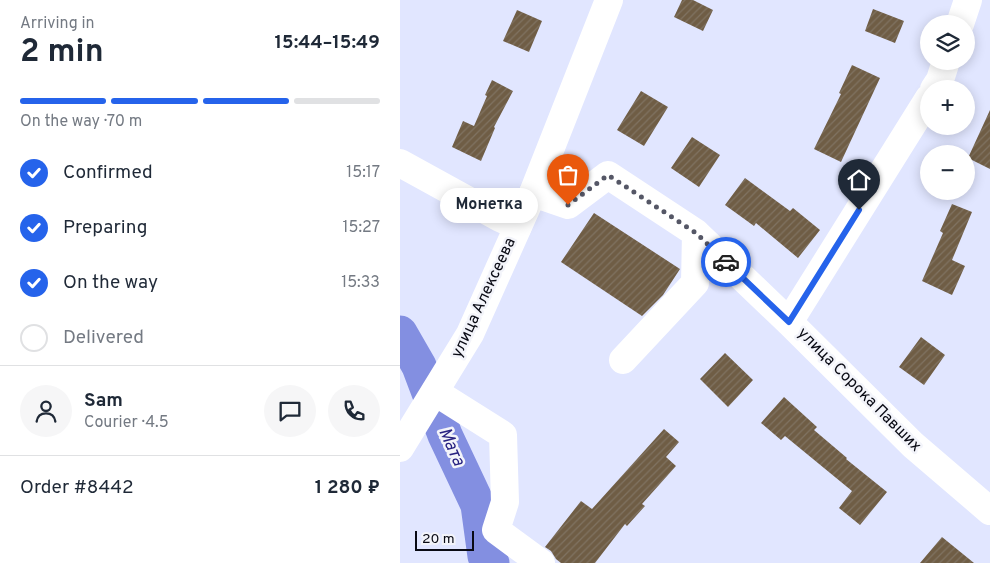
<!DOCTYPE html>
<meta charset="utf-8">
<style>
body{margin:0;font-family:Overpass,sans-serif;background:#f6f6f7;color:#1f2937;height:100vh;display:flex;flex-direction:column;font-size:19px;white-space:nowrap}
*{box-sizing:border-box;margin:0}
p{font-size:16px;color:#747a83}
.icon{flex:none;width:28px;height:28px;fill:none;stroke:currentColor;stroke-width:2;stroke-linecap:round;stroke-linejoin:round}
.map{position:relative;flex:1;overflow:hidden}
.sheet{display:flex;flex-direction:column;background:#fff;width:400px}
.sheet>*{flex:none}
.controls{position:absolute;left:520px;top:15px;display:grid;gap:10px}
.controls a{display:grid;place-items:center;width:55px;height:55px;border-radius:50%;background:#fff;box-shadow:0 2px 12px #0003;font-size:25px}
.scale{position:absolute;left:15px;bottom:12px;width:59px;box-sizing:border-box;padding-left:5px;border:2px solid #090a14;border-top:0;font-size:14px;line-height:18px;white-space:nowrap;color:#090a14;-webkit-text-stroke:4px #f3f4fa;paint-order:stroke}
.pin{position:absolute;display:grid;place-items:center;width:42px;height:42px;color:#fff;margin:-51px -21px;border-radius:50% 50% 50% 0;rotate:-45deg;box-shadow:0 0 5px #0007}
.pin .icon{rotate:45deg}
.courier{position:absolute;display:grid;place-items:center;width:50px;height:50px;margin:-25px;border:4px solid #2563eb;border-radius:50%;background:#fff;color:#222;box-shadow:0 1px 6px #0007}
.bubble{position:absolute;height:35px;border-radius:18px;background:#fff;box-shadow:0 2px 12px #0003;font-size:16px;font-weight:700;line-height:35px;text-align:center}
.headline em{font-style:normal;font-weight:700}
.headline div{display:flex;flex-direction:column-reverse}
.headline{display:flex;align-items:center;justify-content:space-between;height:85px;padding:0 20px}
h1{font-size:32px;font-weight:700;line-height:38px}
.bar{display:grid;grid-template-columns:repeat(4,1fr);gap:8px 5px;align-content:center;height:60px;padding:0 20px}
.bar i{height:6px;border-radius:4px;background:#e0e1e3}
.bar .active{background:#2563eb}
.bar p{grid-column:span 4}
.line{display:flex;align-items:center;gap:12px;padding:0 20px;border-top:1px solid #e0e1e3}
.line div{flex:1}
.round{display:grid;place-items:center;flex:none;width:52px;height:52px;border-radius:26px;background:#f6f6f7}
ol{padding:0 20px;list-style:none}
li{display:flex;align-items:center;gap:15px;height:55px}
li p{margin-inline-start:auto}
li .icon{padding:5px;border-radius:50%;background:#2563eb;color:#fff;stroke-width:4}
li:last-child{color:#747a83}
li i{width:28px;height:28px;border:2px solid #e0e1e3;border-radius:50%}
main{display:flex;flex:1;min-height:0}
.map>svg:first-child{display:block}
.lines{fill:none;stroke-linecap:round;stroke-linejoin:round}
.river{stroke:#838fe1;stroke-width:35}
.building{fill:url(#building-hatch)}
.minor{stroke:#fff;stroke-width:28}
.major{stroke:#fff;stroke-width:28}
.done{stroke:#555766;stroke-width:5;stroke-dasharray:0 9}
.route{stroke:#2563eb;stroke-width:6}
.labels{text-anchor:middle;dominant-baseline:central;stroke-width:5;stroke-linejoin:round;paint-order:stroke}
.street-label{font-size:16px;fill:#090a14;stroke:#f3f4fa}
.water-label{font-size:18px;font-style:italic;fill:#282281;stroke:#f3f4fa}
</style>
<main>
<section class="sheet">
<div class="headline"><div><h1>2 min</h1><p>Arriving in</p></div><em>15:44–15:49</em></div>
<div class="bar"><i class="active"></i><i class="active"></i><i class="active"></i><i></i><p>On the way · 70 m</p></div>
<ol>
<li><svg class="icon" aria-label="check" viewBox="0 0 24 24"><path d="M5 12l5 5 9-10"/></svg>Confirmed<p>15:17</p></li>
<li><svg class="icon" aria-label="check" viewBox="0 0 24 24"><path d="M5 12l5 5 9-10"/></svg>Preparing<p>15:27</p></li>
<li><svg class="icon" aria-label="check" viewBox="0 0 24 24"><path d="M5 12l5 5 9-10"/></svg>On the way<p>15:33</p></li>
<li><i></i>Delivered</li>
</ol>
<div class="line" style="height:90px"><a class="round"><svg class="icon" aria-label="person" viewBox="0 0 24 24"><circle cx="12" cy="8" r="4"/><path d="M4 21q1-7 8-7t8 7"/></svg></a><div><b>Sam</b><p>Courier · 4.5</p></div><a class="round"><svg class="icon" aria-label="chat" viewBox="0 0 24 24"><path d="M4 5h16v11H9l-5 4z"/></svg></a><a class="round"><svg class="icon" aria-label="phone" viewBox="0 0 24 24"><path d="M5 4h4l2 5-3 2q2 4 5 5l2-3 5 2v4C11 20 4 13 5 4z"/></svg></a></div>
<div class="line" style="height:65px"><div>Order #8442</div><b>1 280 ₽</b></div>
</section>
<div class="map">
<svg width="590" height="563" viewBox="0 0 590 563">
<defs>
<pattern id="building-hatch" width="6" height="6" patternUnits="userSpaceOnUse" patternTransform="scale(1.25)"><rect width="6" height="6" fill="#6f5d45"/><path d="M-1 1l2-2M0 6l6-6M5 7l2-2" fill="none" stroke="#807362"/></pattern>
</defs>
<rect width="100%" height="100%" fill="#e1e6ff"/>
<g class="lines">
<path class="river" d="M0 333 19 366 45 435 78 505 85 556 92 563"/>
</g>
<path class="building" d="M282 0H293L313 10 303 31 274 17Z
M473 9 504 21 495 43 465 31Z
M117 10 142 21 129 52 103 41Z
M452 65 480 78 441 162 414 149 441 94 439 93Z
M92 80 113 91 94 127 95 128 81 161 52 147 63 121 74 126 87 96 85 95Z
M241 91 268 107 244 146 217 130Z
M590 110V169L568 158Z
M292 137 320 155 299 187 271 168Z
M345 178 390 211 393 208 420 230 398 258 356 223 354 226 325 205Z
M552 204 572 212 552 260 565 266 552 295 522 281 543 233 540 231Z
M194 213 280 269 263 295 242 316 161 262Z
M521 337 545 355 524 385 499 367Z
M325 353 353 380 328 407 300 379Z
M384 397 417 427 414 430 447 458 446 459 487 492 460 525 439 508 452 491 385 436 381 440 361 423Z
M264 429 279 442 266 457 276 466 242 504 245 506 227 526 225 524 195 563H161L156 559 151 551 145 547 181 501 192 509Z
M542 537 574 563H520Z"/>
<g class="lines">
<path class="minor" d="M560 24 568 0
M534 89 540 80 546 61
M0 163 100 218 118 226
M133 193 168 205 208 175 296 233 389 322 513 445 590 511
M389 322 529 98
M223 360 295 283 296 233
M35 392 103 435 105 502 96 530 141 563"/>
<path class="major" d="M0 448 70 334 133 193 209 0"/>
</g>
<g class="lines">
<path class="done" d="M168 205 208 175 296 233 326 262"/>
<path class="route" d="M326 262 389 322 459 210"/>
</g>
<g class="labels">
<g class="street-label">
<text transform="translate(84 298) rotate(-65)">улица Алексеева</text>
<text transform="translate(459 390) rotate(45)">улица Сорока Павших</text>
</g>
<g class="water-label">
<text transform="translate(51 447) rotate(66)">Мата</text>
</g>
</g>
</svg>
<div class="controls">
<a><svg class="icon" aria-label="layers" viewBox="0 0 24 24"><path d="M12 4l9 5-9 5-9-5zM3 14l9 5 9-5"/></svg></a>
<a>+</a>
<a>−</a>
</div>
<div class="scale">20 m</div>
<div class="pin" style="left:168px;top:205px;background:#ea580c"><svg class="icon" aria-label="bag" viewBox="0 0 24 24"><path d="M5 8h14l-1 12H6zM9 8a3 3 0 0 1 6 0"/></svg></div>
<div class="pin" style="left:459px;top:210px;background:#1f2937"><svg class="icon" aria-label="home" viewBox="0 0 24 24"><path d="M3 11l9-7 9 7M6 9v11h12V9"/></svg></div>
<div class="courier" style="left:326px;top:262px"><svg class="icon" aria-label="car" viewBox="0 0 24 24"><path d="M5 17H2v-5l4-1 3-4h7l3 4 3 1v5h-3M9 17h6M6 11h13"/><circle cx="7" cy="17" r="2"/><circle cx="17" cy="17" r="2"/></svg></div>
<div class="bubble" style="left:40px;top:188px;width:98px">Монетка</div>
</div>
</main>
